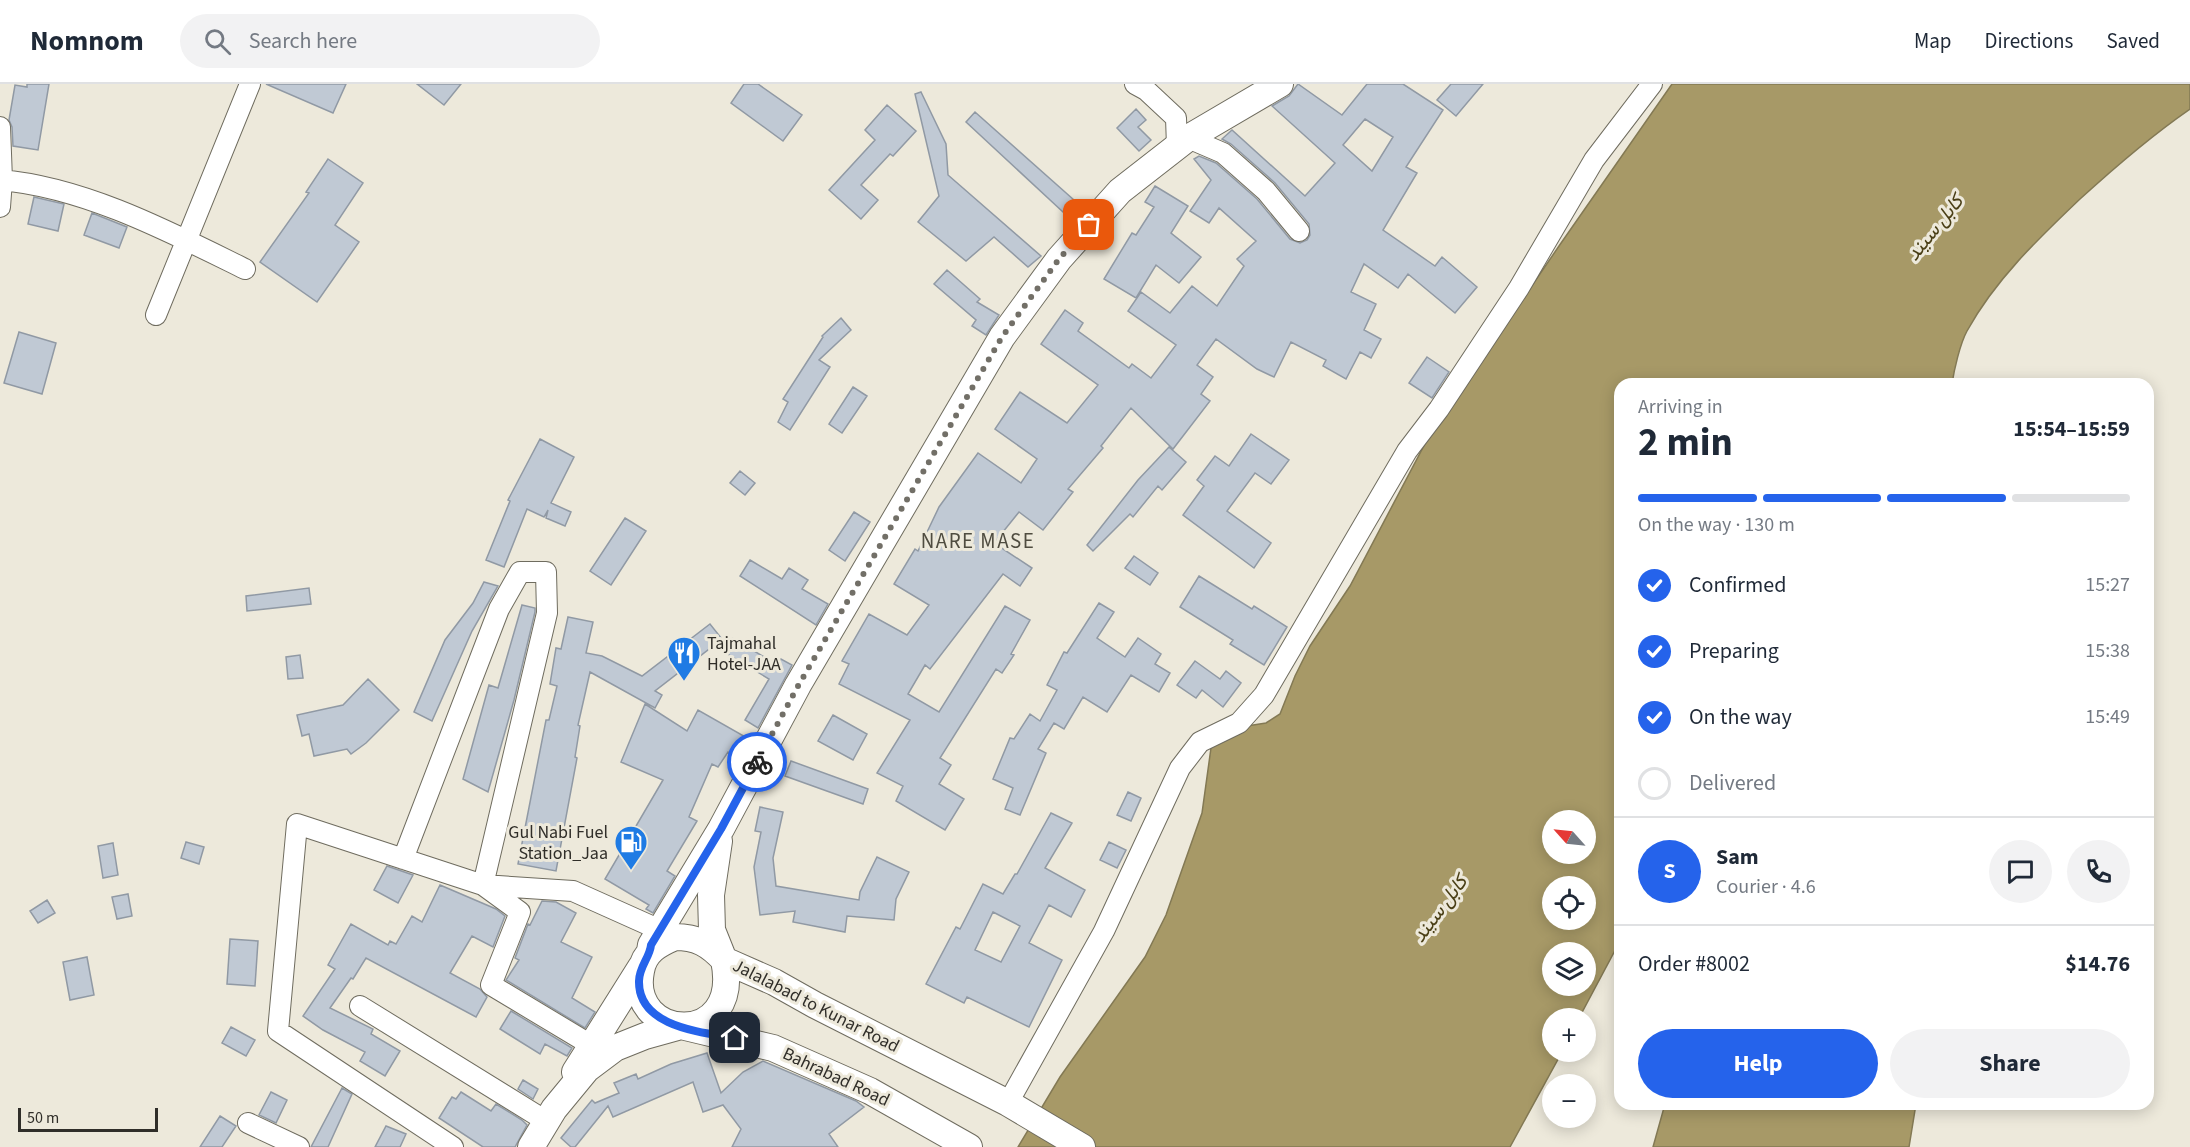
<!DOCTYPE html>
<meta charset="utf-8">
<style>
body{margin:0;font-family:"Source Sans 3",Vazirmatn,sans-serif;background:#f2f2f3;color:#1f2937;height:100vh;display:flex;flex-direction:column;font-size:22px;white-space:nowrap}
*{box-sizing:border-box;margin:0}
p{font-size:20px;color:#747a83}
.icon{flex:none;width:33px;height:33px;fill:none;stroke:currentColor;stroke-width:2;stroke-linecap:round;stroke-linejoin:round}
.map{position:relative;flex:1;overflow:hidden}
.details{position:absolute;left:1614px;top:294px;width:540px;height:732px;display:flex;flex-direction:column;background:#fff;border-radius:18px;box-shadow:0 3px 15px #0003}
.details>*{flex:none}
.needle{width:39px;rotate:297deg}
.buttons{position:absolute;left:1542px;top:726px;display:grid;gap:12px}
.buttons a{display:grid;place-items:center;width:54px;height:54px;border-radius:50%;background:#fff;box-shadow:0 3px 15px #0003;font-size:30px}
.scale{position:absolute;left:18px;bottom:15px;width:140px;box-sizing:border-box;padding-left:6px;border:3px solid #302e29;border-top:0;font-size:16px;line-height:21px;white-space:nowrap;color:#302e29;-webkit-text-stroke:4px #ede9db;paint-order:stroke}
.pin{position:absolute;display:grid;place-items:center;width:51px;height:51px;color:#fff;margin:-26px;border-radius:12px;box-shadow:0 3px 9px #0006}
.courier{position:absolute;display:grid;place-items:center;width:60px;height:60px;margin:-30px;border:4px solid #2563eb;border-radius:50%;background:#fff;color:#222;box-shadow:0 2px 8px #0007}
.overview em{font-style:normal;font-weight:700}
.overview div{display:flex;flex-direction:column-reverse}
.overview{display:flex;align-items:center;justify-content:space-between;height:102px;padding:0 24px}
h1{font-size:39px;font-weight:700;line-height:45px}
.bar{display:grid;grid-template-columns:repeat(4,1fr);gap:9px 6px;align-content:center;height:72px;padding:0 24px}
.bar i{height:8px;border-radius:4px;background:#e0e1e3}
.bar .on{background:#2563eb}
.bar p{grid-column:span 4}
.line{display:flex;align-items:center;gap:15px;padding:0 24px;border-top:2px solid #e0e1e3}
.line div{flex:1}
.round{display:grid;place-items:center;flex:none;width:63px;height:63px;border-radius:32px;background:#f2f2f3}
ol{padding:0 24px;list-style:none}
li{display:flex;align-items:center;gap:18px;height:66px}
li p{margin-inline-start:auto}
li .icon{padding:6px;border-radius:50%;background:#2563eb;color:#fff;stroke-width:4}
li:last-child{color:#747a83}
li i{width:33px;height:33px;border:3px solid #e0e1e3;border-radius:50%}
.cta{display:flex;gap:12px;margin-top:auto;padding:12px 24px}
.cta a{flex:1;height:69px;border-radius:36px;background:#2563eb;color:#fff;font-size:24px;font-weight:700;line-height:69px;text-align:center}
.cta a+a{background:#f2f2f3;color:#1f2937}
header{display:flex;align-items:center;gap:36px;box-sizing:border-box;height:84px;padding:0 30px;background:#fff;border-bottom:2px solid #e0e1e3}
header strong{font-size:28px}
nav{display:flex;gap:33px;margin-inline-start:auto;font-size:21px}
.search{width:420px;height:54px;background:#f2f2f3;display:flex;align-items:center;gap:15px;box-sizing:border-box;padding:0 21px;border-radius:33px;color:#747a83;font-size:22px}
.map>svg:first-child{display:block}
.water{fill:#a79967;stroke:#837954;stroke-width:1.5;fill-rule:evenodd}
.building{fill:#c0c9d4;stroke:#9099a4;stroke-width:1.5;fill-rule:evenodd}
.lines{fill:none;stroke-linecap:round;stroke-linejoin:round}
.minor-casing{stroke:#6f6c5f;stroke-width:22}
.major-casing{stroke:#6f6c5f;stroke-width:28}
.minor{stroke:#fff;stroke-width:20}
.major{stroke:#fff;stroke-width:26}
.done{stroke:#726f67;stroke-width:6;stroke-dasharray:0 10.8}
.route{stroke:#2563eb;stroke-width:8}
.labels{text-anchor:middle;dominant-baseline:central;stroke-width:6;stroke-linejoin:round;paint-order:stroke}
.poi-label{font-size:18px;fill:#302e29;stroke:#ede9db;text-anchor:start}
.street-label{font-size:18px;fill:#302e29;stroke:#ede9db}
.water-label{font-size:20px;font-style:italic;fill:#4a3f16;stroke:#ede9db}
.quarter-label{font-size:21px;letter-spacing:1.5px;fill:#4f4c40;stroke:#ede9db}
</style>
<header>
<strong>Nomnom</strong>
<div class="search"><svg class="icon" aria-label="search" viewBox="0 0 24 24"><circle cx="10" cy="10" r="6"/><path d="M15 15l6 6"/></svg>Search here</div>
<nav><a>Map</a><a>Directions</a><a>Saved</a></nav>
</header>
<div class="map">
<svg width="2190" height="1063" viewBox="0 0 2190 1063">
<rect width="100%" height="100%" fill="#ede9db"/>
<path class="water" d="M1672 0H2190V25C2151 52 2115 83 2080 115 2038 155 1995 196 1967 247 1960 260 1954 286 1952 300H1620V857L1579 934H1552V968H1562L1510 1063H1018L1060 993 1145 873 1166 831 1202 729 1211 664 1215 656 1247 642 1266 639 1280 630 1295 592 1310 562 1350 502 1427 356 1559 162ZM1552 736H1586V770H1552ZM1552 802H1586V836H1552ZM1552 868H1586V902H1552Z
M1665 1020H1916L1909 1063H1653Z"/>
<path class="building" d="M27 0H49L38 66 13 62 12 43 9 36 15 1 27 3Z
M266 0H346L333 29Z
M417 0H461L444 21Z
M744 0H758L802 31 783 57 731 19Z
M1298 0 1342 31 1367 0H1403L1443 26 1406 83 1417 89 1383 146 1435 182 1442 173 1477 203 1455 229 1408 190 1398 204 1364 180 1351 208 1376 220 1364 246 1381 255 1371 274 1360 268 1346 295 1323 282 1326 276 1291 258 1274 293 1257 285 1216 255 1197 281 1213 293 1201 310 1210 317 1173 365 1131 324 1101 362 1103 364 1068 405 1073 408 1043 446 1019 428 994 459 1032 484 1020 502 1003 490 930 585 925 581 908 610 939 628 1005 522 1030 536 1011 570 1014 571 1002 589 996 585 940 674 951 681 939 700 964 715 945 746 896 717 903 702 877 689 910 636 839 600 849 580 842 577 869 530 907 551 929 521 894 500 915 465 918 467 939 423 978 369 1021 399 1037 375 995 345 1020 308 1067 339 1098 301 1041 260 1065 226 1083 239 1078 247 1129 284 1132 280 1151 294 1176 261 1128 227 1141 208 1170 229 1192 202 1217 222 1244 182 1237 175 1256 157 1219 124 1209 139 1190 127 1211 96 1194 75 1199 72 1216 79 1257 115 1290 155 1300 159 1307 156 1310 151 1309 140 1275 99 1231 60 1222 55 1232 46 1305 112 1335 79 1272 22 1289 12ZM1365 35 1393 53 1372 87 1343 61Z
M1451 0H1483L1456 32 1437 16Z
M921 8 946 60 948 91 1041 172 1028 183 994 153 966 177 918 138 939 112 915 10Z
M887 21 916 47 893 72 890 70 861 101 878 116 861 135 829 106 875 56 865 46Z
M1136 25 1146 36 1138 43 1151 56 1139 67 1117 44Z
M975 28 1074 116 1063 128 966 38Z
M328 75 363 99 335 141 359 158 317 218 260 178 309 109 306 108Z
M1155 102 1188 122 1171 149 1201 173 1179 199 1156 181 1136 214 1104 195 1132 149 1136 151 1154 123 1145 118Z
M34 113 64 120 58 147 28 140Z
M92 129 127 143 119 164 84 151Z
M947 186 980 215 977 218 999 231 986 251 972 242 976 236 934 200Z
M841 234 851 246 819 276 830 283 790 346 778 338 788 318 783 315 823 253 822 252Z
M19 248 56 259 42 310 4 299Z
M1427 273 1449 288 1432 314 1409 299Z
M853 303 867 312 842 349 829 340Z
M1251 350 1289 376 1271 400 1255 389 1227 427 1271 459 1254 484 1183 431 1204 402 1197 396 1215 372 1229 382Z
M540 355 574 373 551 419 571 428 565 442 546 434 548 426 544 433 527 425 504 483 486 476 510 417 508 416Z
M1169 363 1186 378 1162 406 1158 402 1133 433 1130 430 1093 467 1087 461 1138 396Z
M740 387 755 399 745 411 730 399Z
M854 428 870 438 845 477 829 466Z
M625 434 646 447 611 501 590 487Z
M1134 472 1158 489 1150 501 1125 484Z
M750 476 782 495 789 484 808 496 802 505 828 520 816 541 740 492Z
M1199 492 1252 525 1254 522 1287 543 1264 581 1230 560 1233 556 1180 523Z
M484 498 498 502 472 547 432 637 414 628 445 556 473 519Z
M309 504 311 520 247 527 246 512Z
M1099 519 1114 528 1097 554 1125 573 1138 554 1161 570 1155 580 1170 589 1159 608 1131 591 1107 628 1083 613 1064 645 1054 639 1038 665 1046 669 1020 731 1005 725 1013 704 993 695 1010 654 1014 655 1030 630 1040 637 1057 606 1047 601 1064 568 1067 569Z
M522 521 535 524V528L514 616 488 708 463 695 489 601 498 604Z
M568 533 593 538 586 569 602 572 642 592 710 540 722 555 655 607 662 611 655 624 590 588 578 641 580 642 575 673 577 674 556 787 518 780 546 636H549L557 602 550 600 556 564 561 565Z
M732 554 778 581 781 575 792 581 758 644 745 636 769 595 724 568Z
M300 571 303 594 288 595 286 573Z
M1195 577 1220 595 1226 587 1241 599 1223 623 1202 606 1196 614 1177 601Z
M368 595 399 626 366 659 351 670 347 665 314 672 309 650 302 652 297 631 343 621Z
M645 620 687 647 698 626 749 655 739 674 728 668 718 683 712 680 689 733 697 737 667 787 675 792 653 829 646 825 649 821 605 795 663 696 621 678Z
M833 631 867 650 853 676 818 657Z
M791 677 868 705 863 720 785 692Z
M1128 708 1141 714 1131 737 1117 731Z
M760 723 783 728 773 774 776 802 859 816 860 808 877 773 909 788 896 815 894 836 847 832 845 848 793 838 795 827 760 831 754 783 761 748 755 747Z
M1051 729 1072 739 1045 784 1085 806 1071 833 1049 821 1029 859 1062 876 1029 943 967 913 964 919 926 900 956 843 960 845 983 800 1003 810 1015 790H1017ZM993 828 1020 842 1001 878 975 866Z
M186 758 204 763 199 780 181 774Z
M1109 758 1126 766 1117 784 1100 776Z
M113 759 118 791 103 794 98 762Z
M387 782 413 791 398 819 374 806Z
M440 801 496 825 505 832 493 863 472 852 450 889 480 905 487 913 476 933 366 874 353 895 351 894 330 924 373 945 371 950 400 967 385 992 360 977 365 968 323 946 303 932 335 885 328 881 351 840 388 861 390 857 396 860 412 832 422 838Z
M128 810 132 832 117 835 112 813Z
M47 816 55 829 38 839 30 827Z
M542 817 556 818 576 829 561 858 592 873 572 914 595 928 585 944 506 896 519 876 515 874 528 840 530 841Z
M230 855 258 857 255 902 227 900Z
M87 873 94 911 70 916 63 878Z
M511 927 572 964 567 972 545 960 540 970 500 945Z
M231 943 255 956 246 972 222 959Z
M707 969 721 1009 743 988 763 977 856 1017 864 1023 829 1050 838 1063H732L741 1045 723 1021 703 1028 693 998 613 1033 608 1022 575 1063H571L561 1054 592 1016 595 1019 619 1009 614 999 636 990 638 995 671 980Z
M523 996 538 1005 533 1015 518 1005Z
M342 1004 352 1010 328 1063H311Z
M271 1008 287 1016 276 1039 259 1031Z
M461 1008 491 1027 496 1020 522 1036 527 1041 515 1063H483L439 1034 452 1013 456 1015Z
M220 1032 236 1042 222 1063H200Z
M386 1042 406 1050 400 1063H375Z"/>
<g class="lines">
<g class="minor-casing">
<path id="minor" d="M1135 0 1146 6 1176 34 1177 62
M0 43 2 96 0 123
M1188 54 1223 69 1266 107 1299 147
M0 96C84 103 170 148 245 185
M156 231 250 0
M403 775 499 525 520 488H546L547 529 483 801 297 740 278 947 453 1063
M483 801 520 828 491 901 591 961
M483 801 573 807 660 846
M360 922 546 1037
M1008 1019 1104 847 1180 684 1200 658 1239 639 1264 611 1407 367 1439 325 1519 204 1594 76 1652 0
M248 1039 299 1063"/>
</g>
<g class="major-casing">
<path id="major" d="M719 757 711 811 712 846 724 876 774 898 815 921 1008 1019 1082 1063
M675 853C697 853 709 860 724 876 743 966 627 957 641 887 644 868 658 860 675 853Z
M650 867 651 861 721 745 798 601 1002 253 1059 175 1120 107 1188 54 1280 0
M575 988 641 883
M531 1063 554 1025 587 985 615 964 645 952 681 942 773 964 870 1007 969 1063"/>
</g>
<use href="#minor" class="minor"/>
<use href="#major" class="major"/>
</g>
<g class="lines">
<path class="done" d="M757 678 798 602 1002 253 1059 175 1089 141"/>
<path class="route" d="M735 954C701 948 638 943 639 897 639 883 650 873 651 861L721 745 757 678"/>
</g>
<defs>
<g id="restaurant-pin" transform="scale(1.725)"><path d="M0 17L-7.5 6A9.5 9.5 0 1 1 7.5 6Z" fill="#1f7be4" stroke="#ede9db"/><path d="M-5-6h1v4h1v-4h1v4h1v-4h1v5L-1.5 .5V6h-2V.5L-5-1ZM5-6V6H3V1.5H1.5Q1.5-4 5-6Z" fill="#fff"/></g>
<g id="fuel-pin" transform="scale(1.725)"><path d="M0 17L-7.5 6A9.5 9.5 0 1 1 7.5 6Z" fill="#1f7be4" stroke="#ede9db"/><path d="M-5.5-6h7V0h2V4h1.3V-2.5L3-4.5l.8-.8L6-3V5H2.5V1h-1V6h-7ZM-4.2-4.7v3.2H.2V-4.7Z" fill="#fff"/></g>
</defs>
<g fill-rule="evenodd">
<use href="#restaurant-pin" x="684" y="569"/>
<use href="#fuel-pin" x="631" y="758"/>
</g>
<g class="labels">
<g class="poi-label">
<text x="707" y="559">Tajmahal<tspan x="707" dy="21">Hotel-JAA</tspan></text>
<text x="608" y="748" text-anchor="end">Gul Nabi Fuel<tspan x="608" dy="21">Station_Jaa</tspan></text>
</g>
<g class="street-label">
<text transform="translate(816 922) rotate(27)">Jalalabad to Kunar Road</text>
<text transform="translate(836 993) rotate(25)">Bahrabad Road</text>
</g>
<g class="water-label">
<text transform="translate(1935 144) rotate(-51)">کابل سيند</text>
<text transform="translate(1440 825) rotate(-53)">کابل سيند</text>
</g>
<g class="quarter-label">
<text x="978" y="457">NARE MASE</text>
</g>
</g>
</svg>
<div class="buttons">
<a><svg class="needle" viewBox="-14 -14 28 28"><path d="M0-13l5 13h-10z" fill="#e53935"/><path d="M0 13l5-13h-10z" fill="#747a83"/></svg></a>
<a><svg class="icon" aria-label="locate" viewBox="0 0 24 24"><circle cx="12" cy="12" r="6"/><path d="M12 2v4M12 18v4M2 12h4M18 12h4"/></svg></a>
<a><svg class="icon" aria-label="layers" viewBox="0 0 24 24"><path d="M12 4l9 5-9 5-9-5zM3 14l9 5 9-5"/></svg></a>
<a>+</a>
<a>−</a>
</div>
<div class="scale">50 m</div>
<div class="pin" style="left:1089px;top:141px;background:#ea580c"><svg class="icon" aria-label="bag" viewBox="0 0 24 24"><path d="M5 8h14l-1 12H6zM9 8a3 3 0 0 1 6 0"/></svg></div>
<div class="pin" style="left:735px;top:954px;background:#1f2937"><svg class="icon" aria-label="home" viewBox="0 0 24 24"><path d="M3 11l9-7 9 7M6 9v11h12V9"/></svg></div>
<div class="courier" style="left:757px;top:678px"><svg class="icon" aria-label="bike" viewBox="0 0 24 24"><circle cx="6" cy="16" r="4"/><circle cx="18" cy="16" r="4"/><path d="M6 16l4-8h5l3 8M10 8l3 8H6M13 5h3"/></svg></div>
<section class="details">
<div class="overview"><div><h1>2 min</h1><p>Arriving in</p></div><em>15:54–15:59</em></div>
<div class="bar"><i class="on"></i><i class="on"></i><i class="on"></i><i></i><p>On the way · 130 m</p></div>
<ol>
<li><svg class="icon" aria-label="check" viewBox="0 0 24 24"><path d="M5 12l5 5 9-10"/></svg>Confirmed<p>15:27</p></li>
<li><svg class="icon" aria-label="check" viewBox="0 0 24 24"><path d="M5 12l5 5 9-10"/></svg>Preparing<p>15:38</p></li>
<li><svg class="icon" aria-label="check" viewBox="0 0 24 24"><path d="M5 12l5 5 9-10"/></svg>On the way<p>15:49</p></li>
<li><i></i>Delivered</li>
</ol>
<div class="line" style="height:108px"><b class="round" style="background:#2563eb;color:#fff">S</b><div><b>Sam</b><p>Courier · 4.6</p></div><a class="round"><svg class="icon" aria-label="chat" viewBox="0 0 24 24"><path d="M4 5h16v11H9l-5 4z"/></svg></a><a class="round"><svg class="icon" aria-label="phone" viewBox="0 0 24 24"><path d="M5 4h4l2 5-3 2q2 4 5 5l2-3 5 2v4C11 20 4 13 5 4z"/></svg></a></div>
<div class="line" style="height:78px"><div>Order #8002</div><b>$14.76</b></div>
<div class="cta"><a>Help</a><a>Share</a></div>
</section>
</div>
